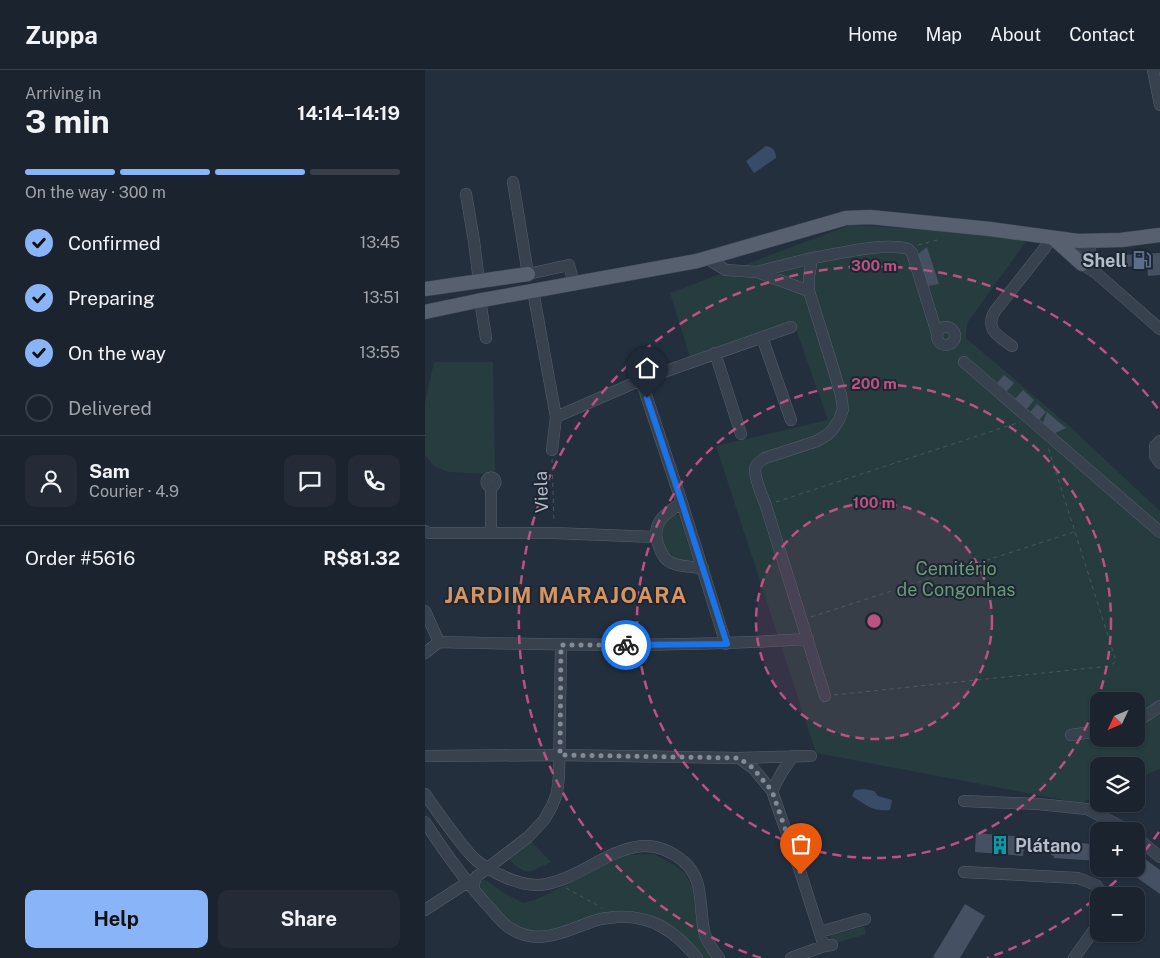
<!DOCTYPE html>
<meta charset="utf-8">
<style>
body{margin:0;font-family:"Public Sans",sans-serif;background:#242b36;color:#f1f3f6;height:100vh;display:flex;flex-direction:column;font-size:19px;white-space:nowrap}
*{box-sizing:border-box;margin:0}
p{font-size:16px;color:#a0a4aa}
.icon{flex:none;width:28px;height:28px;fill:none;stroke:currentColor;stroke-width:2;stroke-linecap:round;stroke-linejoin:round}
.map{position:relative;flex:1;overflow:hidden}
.panel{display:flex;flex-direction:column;background:#1b232e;width:425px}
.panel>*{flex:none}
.needle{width:32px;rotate:226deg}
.fabs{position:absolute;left:665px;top:622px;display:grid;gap:10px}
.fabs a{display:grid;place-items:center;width:55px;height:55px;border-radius:10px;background:#1b232e;box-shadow:0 1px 4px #0004,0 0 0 1px #39404a;font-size:25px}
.pin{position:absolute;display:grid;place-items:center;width:42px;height:42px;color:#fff;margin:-51px -21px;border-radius:50% 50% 50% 0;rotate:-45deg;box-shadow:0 0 5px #0007}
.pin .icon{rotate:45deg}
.courier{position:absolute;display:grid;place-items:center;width:50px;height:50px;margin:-25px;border:4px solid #1a73e8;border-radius:50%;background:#fff;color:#222;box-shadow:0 1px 6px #0007}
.overview em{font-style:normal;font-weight:700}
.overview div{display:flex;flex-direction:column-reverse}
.overview{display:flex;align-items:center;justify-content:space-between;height:85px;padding:0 25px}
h1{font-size:32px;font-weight:700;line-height:38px}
.bar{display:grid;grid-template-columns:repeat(4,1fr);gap:8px 5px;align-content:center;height:60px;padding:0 25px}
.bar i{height:6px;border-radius:4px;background:#39404a}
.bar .current{background:#8ab4f8}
.bar p{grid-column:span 4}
.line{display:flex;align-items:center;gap:12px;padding:0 25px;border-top:1px solid #39404a}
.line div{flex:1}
.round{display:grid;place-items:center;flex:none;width:52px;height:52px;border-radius:10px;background:#242b36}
ol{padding:0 25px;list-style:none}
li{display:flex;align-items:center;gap:15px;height:55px}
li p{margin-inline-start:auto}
li .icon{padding:5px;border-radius:50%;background:#8ab4f8;color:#111;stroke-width:4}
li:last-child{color:#a0a4aa}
li i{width:28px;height:28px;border:2px solid #39404a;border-radius:50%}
.cta{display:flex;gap:10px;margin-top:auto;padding:10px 25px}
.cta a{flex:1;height:58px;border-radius:10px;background:#8ab4f8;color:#111;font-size:20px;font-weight:700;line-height:58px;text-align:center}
.cta a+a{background:#242b36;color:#f1f3f6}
header{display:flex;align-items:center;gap:30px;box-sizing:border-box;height:70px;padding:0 25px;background:#1b232e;border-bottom:1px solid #39404a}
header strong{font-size:24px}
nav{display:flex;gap:28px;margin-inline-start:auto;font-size:18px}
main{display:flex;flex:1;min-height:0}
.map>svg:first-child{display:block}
.green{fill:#263c3f;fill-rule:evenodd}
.water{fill:#394c67}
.building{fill:#455162}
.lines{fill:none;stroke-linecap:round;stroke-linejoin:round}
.minor-casing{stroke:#565f6c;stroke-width:12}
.major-casing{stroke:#414a57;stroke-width:15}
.path{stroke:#44595c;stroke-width:1;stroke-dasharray:4 4;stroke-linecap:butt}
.minor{stroke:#38414e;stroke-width:11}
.major{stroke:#56606e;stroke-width:14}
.done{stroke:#828b98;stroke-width:5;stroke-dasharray:0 9}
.route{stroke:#1a73e8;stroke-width:6}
.ring{fill:none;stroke:#bd5182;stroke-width:2.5;stroke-dasharray:9 6}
.labels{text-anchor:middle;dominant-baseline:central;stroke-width:4;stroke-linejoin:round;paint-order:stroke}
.poi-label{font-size:18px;font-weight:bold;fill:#b4bcc9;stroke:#1d2633;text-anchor:end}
.street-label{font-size:18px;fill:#b4bcc9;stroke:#1d2633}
.park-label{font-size:18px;fill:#6b9a76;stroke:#1d2633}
.district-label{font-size:22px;font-weight:bold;letter-spacing:1px;fill:#d59563;stroke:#1d2633}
.centre{fill:#bd5182;stroke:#1d2633;stroke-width:2.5}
.ring-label{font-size:15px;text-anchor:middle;font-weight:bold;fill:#bd5182;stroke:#1d2633;stroke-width:4;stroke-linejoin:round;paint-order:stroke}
</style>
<header>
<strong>Zuppa</strong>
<nav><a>Home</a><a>Map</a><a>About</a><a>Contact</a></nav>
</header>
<main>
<section class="panel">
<div class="overview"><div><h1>3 min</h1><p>Arriving in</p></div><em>14:14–14:19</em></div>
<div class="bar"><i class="current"></i><i class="current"></i><i class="current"></i><i></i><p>On the way · 300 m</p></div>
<ol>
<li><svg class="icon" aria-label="check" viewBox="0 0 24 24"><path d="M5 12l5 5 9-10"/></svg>Confirmed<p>13:45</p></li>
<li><svg class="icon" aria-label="check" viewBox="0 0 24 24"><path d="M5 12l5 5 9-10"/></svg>Preparing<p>13:51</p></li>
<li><svg class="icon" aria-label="check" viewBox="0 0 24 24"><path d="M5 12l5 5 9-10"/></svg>On the way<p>13:55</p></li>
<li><i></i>Delivered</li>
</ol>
<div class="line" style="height:90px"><a class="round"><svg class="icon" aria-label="person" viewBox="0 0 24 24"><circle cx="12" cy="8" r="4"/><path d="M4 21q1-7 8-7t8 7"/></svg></a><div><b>Sam</b><p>Courier · 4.9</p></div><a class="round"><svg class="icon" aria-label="chat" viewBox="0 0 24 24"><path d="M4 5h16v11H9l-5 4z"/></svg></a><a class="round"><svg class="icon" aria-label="phone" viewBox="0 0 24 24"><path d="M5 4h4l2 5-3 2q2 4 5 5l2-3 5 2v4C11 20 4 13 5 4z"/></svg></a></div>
<div class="line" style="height:65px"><div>Order #5616</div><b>R$81.32</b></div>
<div class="cta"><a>Help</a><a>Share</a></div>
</section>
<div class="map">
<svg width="735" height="888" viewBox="0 0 735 888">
<rect width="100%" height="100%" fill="#242f3e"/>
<path class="green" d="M425 155 498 159 602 170 543 252 541 260V268L643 355 735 441V699L711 709V696H674V725L655 733 391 683 291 376 403 350 368 251 265 287 245 223ZM674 631H711V669H674Z
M9 292H68L70 406 64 404 23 402 9 396 0 385V333Z
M249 443 254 445 269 493 245 489 234 470 236 452Z
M105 770 126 792C104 802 102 808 84 789Z
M229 784 246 793 260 803 267 817 274 854 290 888H277L229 849 147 855 122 861H104L80 851 54 818 55 812 58 810H61L79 823 98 833 112 829 151 810 197 785Z
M439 856 441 864 408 874 405 866Z"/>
<path class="water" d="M341 76C348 77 351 81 351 88L329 103 321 91Z
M439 719 449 721 453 726 467 730 465 740C448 742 441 735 427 726L430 720Z"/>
<path class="building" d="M502 177 514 214 503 216 492 185Z
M735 183V205L723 206 722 195 699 197 698 185Z
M579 305 589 313 582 321 572 313Z
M598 320 609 330 601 340 589 330Z
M612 334 621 342 614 350 605 342Z
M622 342 641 358 628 364 617 355Z
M551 763 600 767 598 786 550 782Z
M629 770 674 775V791L629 788V786L626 785 627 776 628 775Z
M713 784 735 800V824L701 800 702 799H711V786Z
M540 834 560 846 535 888H510L508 887Z"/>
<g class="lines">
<g class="minor-casing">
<path id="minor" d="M728 0 735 35
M88 112 103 204 144 195 149 214
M41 124 49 171 54 211
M653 171 655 188 657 194 671 203 735 259
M665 171 664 190 670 202
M281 188 301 200 332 202 384 221
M332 202 387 188
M108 221 131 347 127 380
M55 230 61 268
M512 266a9 9 0 1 1 18 0a9 9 0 1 1-18 0Z
M337 267 366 350
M587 276C574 266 559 260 570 241L619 179 626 168
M290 283 316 364
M539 292 735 462
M216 310 257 433 301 574
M131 347 216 310 366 257
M735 371 730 376V386L735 393
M61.5 412a4.5 4.5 0 1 1 9 0a4.5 4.5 0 1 1-9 0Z
M257 433C238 444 224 455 235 479 237 485 241 491 247 493 256 497 268 497 278 498
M0 461 4 463H129L230 467
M66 463V417
M0 541 14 572
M0 583 14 572C137 575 260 577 383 569
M400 626 341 436C338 427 327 404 331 396 333 392 337 390 340 388L392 371 402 365 408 359 414 350 418 339 416 325 409 301 384 221V207L387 188C414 184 457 172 483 179L487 183 512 263
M711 651 722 645 735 636
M646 665 674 661
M0 686 135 685 314 688 386 686
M314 688 328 698 347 721 376 804 399 876
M347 721 357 702 368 686
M0 724C9 737 19 751 29 764 36 773 42 782 51 790 66 802 94 816 114 815 165 811 206 748 258 791 281 809 273 840 280 865 283 873 289 881 294 888
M539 731 613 734 662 739 705 761
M0 752C19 781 40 811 64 837 72 846 80 857 92 862 120 875 146 858 172 850 179 848 185 848 191 847 227 845 250 861 272 888
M711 767 735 787
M539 802 653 808 671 815 678 826
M49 820V813L51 807 103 767 119 750 127 736 132 723 134 706 136 575
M0 840 43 812
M395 862 440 849
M366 888 399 876 407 875
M649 888 674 853"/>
</g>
<g class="major-casing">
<path id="major" d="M628 168 657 194
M0 219 103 204
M0 242 52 231 272 191 421 148 445 147 565 159 653 171 696 170 735 165"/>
</g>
<path class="path" d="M493 175 512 170
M127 389 129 453
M351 432 595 352
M386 547 649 462
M409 625 685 596 691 591 623 377
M141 818 177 838"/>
<use href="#minor" class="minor"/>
<use href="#major" class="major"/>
</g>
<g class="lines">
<path class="done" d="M201 575H136L135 685 314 688 328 698 347 721 376 804"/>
<path class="route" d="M201 575 302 574 257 433 222 328"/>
</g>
<circle cx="449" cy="551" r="118" fill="#bd5182" fill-opacity=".12"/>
<g class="ring">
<circle cx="449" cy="551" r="118"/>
<circle cx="449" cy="551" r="237"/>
<path d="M734 762A355 355 0 0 1 713 789M702 800A355 355 0 0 1 562 888M336 888A355 355 0 1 1 734 340"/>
</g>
<defs>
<g id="fuel-bare" transform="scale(1.5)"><path d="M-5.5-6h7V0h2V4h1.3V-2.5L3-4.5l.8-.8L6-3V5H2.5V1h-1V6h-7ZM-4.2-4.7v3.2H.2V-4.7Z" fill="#5c6f8a" stroke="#1d2633" stroke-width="2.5" paint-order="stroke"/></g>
<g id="building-bare" transform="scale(1.5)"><path d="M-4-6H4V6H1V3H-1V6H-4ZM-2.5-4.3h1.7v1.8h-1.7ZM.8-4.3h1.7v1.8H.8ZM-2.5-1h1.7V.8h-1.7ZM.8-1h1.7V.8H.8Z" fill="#0f9aa8" stroke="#1d2633" stroke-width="2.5" paint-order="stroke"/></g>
</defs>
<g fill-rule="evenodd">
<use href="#fuel-bare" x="717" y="190"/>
<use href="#building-bare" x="575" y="775"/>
</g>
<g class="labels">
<g class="poi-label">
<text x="702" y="190">Shell</text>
<text x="590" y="775" text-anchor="start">Plátano</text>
</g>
<g class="street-label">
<text transform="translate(116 422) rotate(-92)">Viela</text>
</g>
<g class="park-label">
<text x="531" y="498">Cemitério<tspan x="531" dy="21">de Congonhas</tspan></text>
</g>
<g class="district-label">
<text x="141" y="525">JARDIM MARAJOARA</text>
</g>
</g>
<circle cx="449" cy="551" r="8" class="centre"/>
<g class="ring-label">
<text x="449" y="201">300 m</text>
<text x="449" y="319">200 m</text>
<text x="449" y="438">100 m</text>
</g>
</svg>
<div class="fabs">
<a><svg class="needle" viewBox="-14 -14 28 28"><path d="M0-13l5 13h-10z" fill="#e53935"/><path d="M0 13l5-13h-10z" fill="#a0a4aa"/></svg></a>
<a><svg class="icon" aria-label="layers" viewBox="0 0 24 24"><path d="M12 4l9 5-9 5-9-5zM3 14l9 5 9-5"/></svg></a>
<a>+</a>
<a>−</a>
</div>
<div class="pin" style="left:376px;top:804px;background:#ea580c"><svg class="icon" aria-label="bag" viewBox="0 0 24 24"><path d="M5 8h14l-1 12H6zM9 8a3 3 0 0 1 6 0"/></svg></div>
<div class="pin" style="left:222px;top:328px;background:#1f2937"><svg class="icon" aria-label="home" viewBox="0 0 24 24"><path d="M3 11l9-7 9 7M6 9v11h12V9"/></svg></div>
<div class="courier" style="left:201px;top:575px"><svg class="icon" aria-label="bike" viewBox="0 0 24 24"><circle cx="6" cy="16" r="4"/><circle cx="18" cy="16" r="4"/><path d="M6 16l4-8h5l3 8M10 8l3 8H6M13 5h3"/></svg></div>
</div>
</main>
